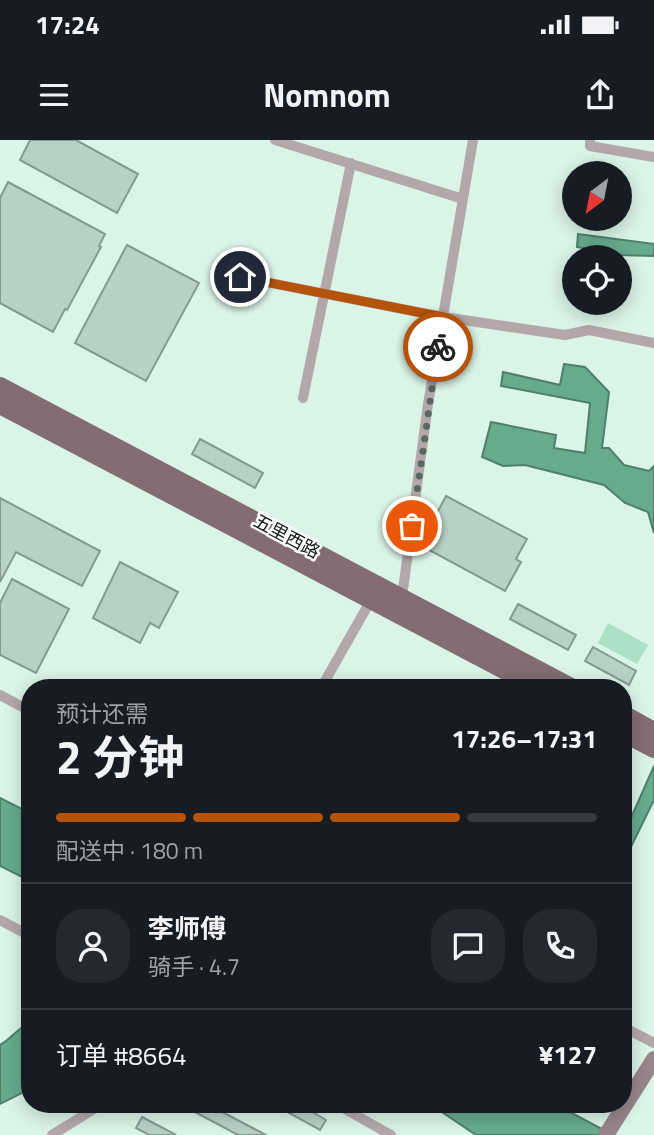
<!DOCTYPE html>
<html lang="zh">
<meta charset="utf-8">
<style>
body{margin:0;font-family:"Titillium Web","Noto Sans SC",sans-serif;background:#242831;color:#f1f3f6;height:100vh;display:flex;flex-direction:column;font-size:26px;white-space:nowrap}
*{box-sizing:border-box;margin:0}
p{font-size:23px;color:#9ea1a6}
.icon{flex:none;width:38px;height:38px;fill:none;stroke:currentColor;stroke-width:2;stroke-linecap:round;stroke-linejoin:round}
.map{position:relative;flex:1;overflow:hidden}
.drawer{position:absolute;left:21px;top:539px;width:611px;height:434px;display:flex;flex-direction:column;background:#171b24;border-radius:28px;box-shadow:0 4px 18px #0003}
.drawer>*{flex:none}
.needle{width:46px;rotate:212deg}
.tools{position:absolute;left:562px;top:21px;display:grid;gap:14px}
.tools a{display:grid;place-items:center;width:70px;height:70px;border-radius:50%;background:#171b24;box-shadow:0 4px 18px #0003;font-size:35px}
.pin{position:absolute;display:grid;place-items:center;width:60px;height:60px;color:#fff;margin:-30px;border:4px solid #fff;border-radius:50%;box-shadow:0 2px 7px #0007}
.courier{position:absolute;display:grid;place-items:center;width:70px;height:70px;margin:-35px;border:5px solid #b45309;border-radius:50%;background:#fff;color:#222;box-shadow:0 2px 9px #0007}
.head em{font-style:normal;font-weight:700}
.head div{display:flex;flex-direction:column-reverse}
.head{display:flex;align-items:center;justify-content:space-between;height:119px;padding:0 35px}
h1{font-size:46px;font-weight:700;line-height:52px}
.bar{display:grid;grid-template-columns:repeat(4,1fr);gap:10px 7px;align-content:center;height:84px;padding:0 35px}
.bar i{height:9px;border-radius:5px;background:#363941}
.bar .selected{background:#b45309}
.bar p{grid-column:span 4}
.line{display:flex;align-items:center;gap:18px;padding:0 35px;border-top:2px solid #363941}
.line div{flex:1}
.round{display:grid;place-items:center;flex:none;width:74px;height:74px;border-radius:28px;background:#242831}
.status{display:flex;justify-content:space-between;align-items:center;height:49px;padding:0 35px;background:#171b24;direction:ltr}
.status svg{height:19px;fill:currentColor}
header{display:flex;justify-content:space-between;align-items:center;height:91px;padding:0 35px;background:#171b24;font-size:32px;font-weight:700}
.map>svg:first-child{display:block}
.green{fill:#abe1c7}
.water{fill:#67ab8d;stroke:#4e806a;stroke-width:2}
.building{fill:#b8d1c5;stroke:#839b8f;stroke-width:2}
.lines{fill:none;stroke-linecap:round;stroke-linejoin:round}
.minor{stroke:#b3a7a9;stroke-width:10}
.secondary{stroke:#978589;stroke-width:16}
.primary{stroke:#836d72;stroke-width:18}
.done{stroke:#586760;stroke-width:7;stroke-dasharray:0 12.6}
.route{stroke:#b45309;stroke-width:9}
.labels{text-anchor:middle;dominant-baseline:central;stroke-width:5;stroke-linejoin:round;paint-order:stroke}
.street-label{font-size:18px;fill:#121b17;stroke:#fff}
</style>
<div class="status"><b>17:24</b><svg viewBox="0 0 49 12"><path d="M0 12V9h3v3zM5 12V6h3v6zM10 12V3h3v9zM15 12V0h3v12zM26 1h20v11H26zM47 4h2v5h-2z"/></svg></div>
<header><svg class="icon" aria-label="menu" viewBox="0 0 24 24"><path d="M4 6h16M4 12h16M4 18h16"/></svg>Nomnom<svg class="icon" aria-label="share" viewBox="0 0 24 24"><path d="M12 15V3M7 8l5-5 5 5M5 13v7h14v-7"/></svg></header>
<div class="map">
<svg width="654" height="995" viewBox="0 0 654 995">
<rect width="100%" height="100%" fill="#daf4e7"/>
<path class="green" d="M608 483 648 505 637 524 598 503Z"/>
<path class="water" d="M578 94 654 104V116L617 115 577 107Z
M564 224 585 227 609 252 602 308H609L624 325 649 331 654 326V393L648 372 625 363 604 345 525 325 503 326 482 317 491 282 556 295 554 308 585 313 590 263 501 246 503 232 560 245Z
M654 626V660L623 723V696Z
M0 658 30 673V741L0 726Z
M30 883V949L0 964V905C11 899 20 886 30 883Z
M430 964H555L613 995H476Z"/>
<path class="building" d="M30 0H76L138 34 117 73 20 20Z
M8 42 105 94 99 106 101 107 67 170 65 169 53 192 0 163V58Z
M127 105 199 143 146 241 75 203Z
M200 299 263 333 255 348 192 314Z
M446 356 527 399 516 419 521 422 505 451 420 405Z
M0 358 100 411 82 446 16 412 0 442Z
M120 422 178 452 159 488 150 483 140 503 93 478Z
M12 439 69 469 36 533 0 515V463Z
M518 464 576 495 568 510 510 479Z
M593 507 636 531 629 545 585 521Z
M180 964H207L266 995H238Z
M273 964H299L326 980 320 990Z
M142 977 176 995H149L136 988Z"/>
<g class="lines">
<path class="minor" d="M275 0 463 59
M590 0V6L654 17
M240 137 443 177 565 195 589 190 654 203
M303 258 351 23
M402 457 428 264 473 0
M321 548 371 460
M0 555 30 571
M0 780 30 796
M623 887 654 903
M336 964 391 995
M52 995 102 964"/>
<path class="secondary" d="M606 995 654 919"/>
<path class="primary" d="M0 246 573 548
M0 265 538 548
M623 574 654 591
M623 593 654 609"/>
</g>
<g class="lines">
<path class="done" d="M412 386 438 207"/>
<path class="route" d="M240 137 443 177 438 207"/>
</g>
<g class="labels">
<g class="street-label">
<text transform="translate(287 396) rotate(28)">五里西路</text>
</g>
</g>
</svg>
<div class="tools">
<a><svg class="needle" viewBox="-14 -14 28 28"><path d="M0-13l5 13h-10z" fill="#e53935"/><path d="M0 13l5-13h-10z" fill="#9ea1a6"/></svg></a>
<a><svg class="icon" aria-label="locate" viewBox="0 0 24 24"><circle cx="12" cy="12" r="6"/><path d="M12 2v4M12 18v4M2 12h4M18 12h4"/></svg></a>
</div>
<div class="pin" style="left:412px;top:386px;background:#ea580c"><svg class="icon" aria-label="bag" viewBox="0 0 24 24"><path d="M5 8h14l-1 12H6zM9 8a3 3 0 0 1 6 0"/></svg></div>
<div class="pin" style="left:240px;top:137px;background:#1f2937"><svg class="icon" aria-label="home" viewBox="0 0 24 24"><path d="M3 11l9-7 9 7M6 9v11h12V9"/></svg></div>
<div class="courier" style="left:438px;top:207px"><svg class="icon" aria-label="bike" viewBox="0 0 24 24"><circle cx="6" cy="16" r="4"/><circle cx="18" cy="16" r="4"/><path d="M6 16l4-8h5l3 8M10 8l3 8H6M13 5h3"/></svg></div>
<section class="drawer">
<div class="head"><div><h1>2 分钟</h1><p>预计还需</p></div><em>17:26–17:31</em></div>
<div class="bar"><i class="selected"></i><i class="selected"></i><i class="selected"></i><i></i><p>配送中 · 180 m</p></div>
<div class="line" style="height:126px"><a class="round"><svg class="icon" aria-label="person" viewBox="0 0 24 24"><circle cx="12" cy="8" r="4"/><path d="M4 21q1-7 8-7t8 7"/></svg></a><div><b>李师傅</b><p>骑手 · 4.7</p></div><a class="round"><svg class="icon" aria-label="chat" viewBox="0 0 24 24"><path d="M4 5h16v11H9l-5 4z"/></svg></a><a class="round"><svg class="icon" aria-label="phone" viewBox="0 0 24 24"><path d="M5 4h4l2 5-3 2q2 4 5 5l2-3 5 2v4C11 20 4 13 5 4z"/></svg></a></div>
<div class="line" style="height:91px"><div>订单 #8664</div><b>¥127</b></div>
</section>
</div>
